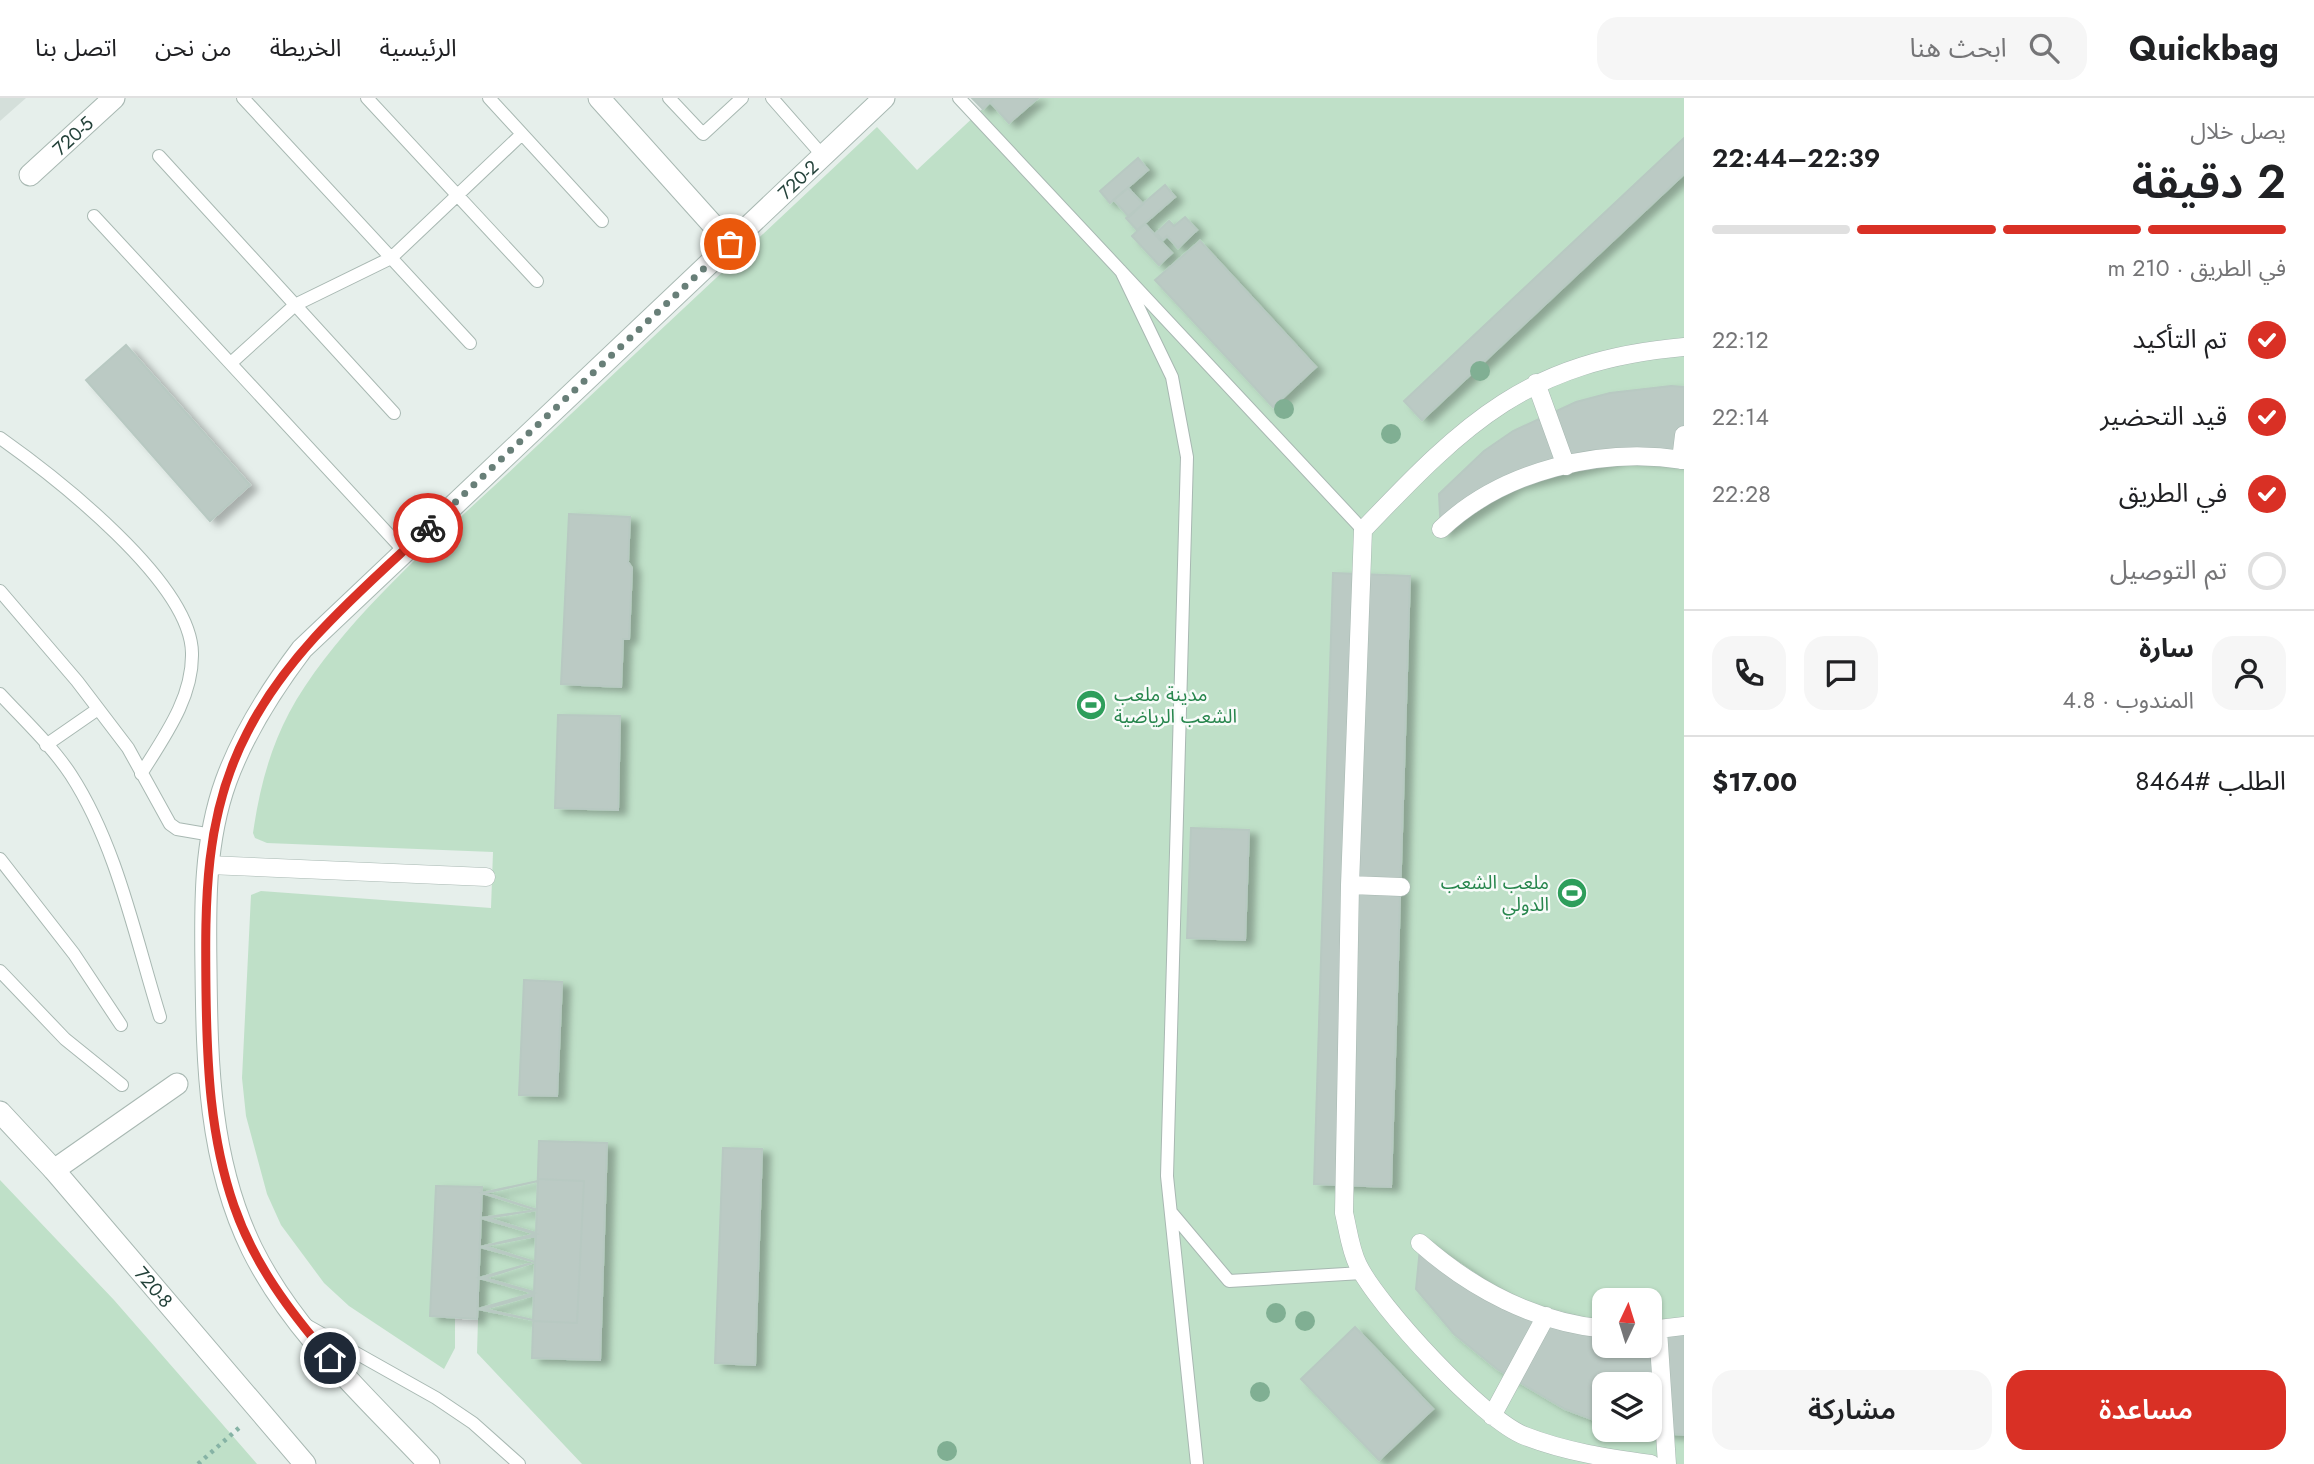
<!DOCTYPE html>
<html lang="ar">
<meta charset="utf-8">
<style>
body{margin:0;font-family:Jost,"Noto Sans Arabic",sans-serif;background:#f6f6f6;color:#202124;direction:rtl;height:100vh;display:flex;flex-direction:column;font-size:26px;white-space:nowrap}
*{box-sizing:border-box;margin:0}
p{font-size:23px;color:#757577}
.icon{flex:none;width:38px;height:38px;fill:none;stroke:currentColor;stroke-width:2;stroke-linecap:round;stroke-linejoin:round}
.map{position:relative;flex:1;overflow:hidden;direction:ltr}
.panel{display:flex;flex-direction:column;background:#fff;width:630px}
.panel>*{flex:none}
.needle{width:46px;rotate:4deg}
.buttons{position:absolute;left:1592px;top:1190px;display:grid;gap:14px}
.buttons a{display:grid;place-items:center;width:70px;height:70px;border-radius:14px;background:#fff;box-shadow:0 2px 5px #0004;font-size:35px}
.pin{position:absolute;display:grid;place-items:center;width:60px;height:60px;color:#fff;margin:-30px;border:4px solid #fff;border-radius:50%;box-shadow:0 2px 7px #0007}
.courier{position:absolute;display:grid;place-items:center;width:70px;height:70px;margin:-35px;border:5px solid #d93025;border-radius:50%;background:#fff;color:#222;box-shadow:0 2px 9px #0007}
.headline em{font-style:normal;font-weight:600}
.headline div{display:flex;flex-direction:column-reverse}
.headline{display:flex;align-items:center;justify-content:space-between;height:119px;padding:0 28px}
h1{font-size:46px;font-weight:600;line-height:52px}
.bar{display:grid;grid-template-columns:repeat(4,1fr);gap:10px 7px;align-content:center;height:84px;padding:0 28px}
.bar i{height:9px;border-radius:5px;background:#e0e0e0}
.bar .current{background:#d93025}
.bar p{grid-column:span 4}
.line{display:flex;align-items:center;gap:18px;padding:0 28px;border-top:2px solid #e0e0e0}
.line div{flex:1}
.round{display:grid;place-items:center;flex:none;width:74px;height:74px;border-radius:21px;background:#f6f6f6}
ol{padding:0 28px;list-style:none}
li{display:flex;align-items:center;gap:21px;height:77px}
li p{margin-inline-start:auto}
li .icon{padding:7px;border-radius:50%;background:#d93025;color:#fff;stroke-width:4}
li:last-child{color:#757577}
li i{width:38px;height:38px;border:4px solid #e0e0e0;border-radius:50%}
.button{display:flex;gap:14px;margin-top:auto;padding:14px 28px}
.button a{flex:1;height:80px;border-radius:21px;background:#d93025;color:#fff;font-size:28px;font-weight:600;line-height:80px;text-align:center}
.button a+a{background:#f6f6f6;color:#202124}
header{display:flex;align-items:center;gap:42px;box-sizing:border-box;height:98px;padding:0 35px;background:#fff;border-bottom:2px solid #e0e0e0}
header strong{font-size:33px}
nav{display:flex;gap:38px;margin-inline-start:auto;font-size:24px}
.search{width:490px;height:63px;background:#f6f6f6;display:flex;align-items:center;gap:18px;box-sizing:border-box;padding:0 24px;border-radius:21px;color:#757577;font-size:26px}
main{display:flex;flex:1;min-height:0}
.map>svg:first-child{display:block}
.built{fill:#d4dfda}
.green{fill:#bfe0c8;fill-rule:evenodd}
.building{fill:#bbcac4;stroke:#b8c9c2;stroke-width:2;filter:url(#shadow)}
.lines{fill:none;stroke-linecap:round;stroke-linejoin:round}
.service-casing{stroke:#a8b8b2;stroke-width:14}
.pedestrian-casing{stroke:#a8b8b2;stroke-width:19}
.minor-casing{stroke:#a8b8b2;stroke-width:23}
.path{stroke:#86b3a5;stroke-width:4.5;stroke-dasharray:3.5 5;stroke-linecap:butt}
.service{stroke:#fff;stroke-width:12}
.pedestrian{stroke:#fff;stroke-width:18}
.minor{stroke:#fff;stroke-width:21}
.tree{fill:#80af93}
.done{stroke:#687f78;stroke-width:7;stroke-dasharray:0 12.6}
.route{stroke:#d93025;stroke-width:9}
.labels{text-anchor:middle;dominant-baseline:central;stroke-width:5;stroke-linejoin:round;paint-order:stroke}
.street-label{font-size:19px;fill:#24423a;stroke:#f7fbf9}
.leisure-label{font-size:19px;fill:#27864d;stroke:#f7fbf9;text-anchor:start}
</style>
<header>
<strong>Quickbag</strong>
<div class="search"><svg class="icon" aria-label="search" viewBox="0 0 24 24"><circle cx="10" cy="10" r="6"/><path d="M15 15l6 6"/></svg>ابحث هنا</div>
<nav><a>الرئيسية</a><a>الخريطة</a><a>من نحن</a><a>اتصل بنا</a></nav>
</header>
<main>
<section class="panel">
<div class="headline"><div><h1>2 دقيقة</h1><p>يصل خلال</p></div><em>22:39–22:44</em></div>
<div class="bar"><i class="current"></i><i class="current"></i><i class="current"></i><i></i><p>في الطريق · 210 m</p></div>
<ol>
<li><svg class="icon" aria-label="check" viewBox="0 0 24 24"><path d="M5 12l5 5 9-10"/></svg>تم التأكيد<p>22:12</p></li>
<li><svg class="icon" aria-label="check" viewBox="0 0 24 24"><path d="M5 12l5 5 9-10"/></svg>قيد التحضير<p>22:14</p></li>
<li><svg class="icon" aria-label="check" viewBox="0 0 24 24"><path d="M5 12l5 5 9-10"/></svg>في الطريق<p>22:28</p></li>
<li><i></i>تم التوصيل</li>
</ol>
<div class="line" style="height:126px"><a class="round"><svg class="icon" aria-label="person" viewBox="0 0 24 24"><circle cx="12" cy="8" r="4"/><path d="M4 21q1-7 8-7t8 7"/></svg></a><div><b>سارة</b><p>المندوب · 4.8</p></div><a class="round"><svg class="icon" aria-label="chat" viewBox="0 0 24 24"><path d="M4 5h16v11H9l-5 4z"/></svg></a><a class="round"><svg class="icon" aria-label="phone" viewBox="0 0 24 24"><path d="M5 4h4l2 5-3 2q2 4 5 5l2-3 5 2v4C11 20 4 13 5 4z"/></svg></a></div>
<div class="line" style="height:91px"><div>الطلب #8464</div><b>$17.00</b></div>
<div class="button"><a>مساعدة</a><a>مشاركة</a></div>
</section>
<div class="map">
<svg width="1684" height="1366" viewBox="0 0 1684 1366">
<defs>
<filter id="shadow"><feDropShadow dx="8" dy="4.5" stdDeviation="3.5" flood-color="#0004"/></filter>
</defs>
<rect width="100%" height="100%" fill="#e6efeb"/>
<path class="built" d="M0 0H26L0 23Z"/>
<path class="green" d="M994 0H1684V1366H582L477 1255 482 1090 436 1088 430 1218 455 1220V1250L444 1271 349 1208 324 1185 281 1127 267 1096 246 1018 242 980 251 797 261 793 491 810 493 754 267 745 255 740 253 735C259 693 269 653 289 615 338 524 447 433 522 362 640 251 759 140 877 29L917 72ZM1605 1202H1650V1248H1605ZM1605 1286H1650V1332H1605Z
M0 1082 114 1202 257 1366H0Z"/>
<path class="building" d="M972 0H994L983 11Z
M994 0H1038L1009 25 990 4Z
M1684 40V76L1422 322 1404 303Z
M1138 60 1148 72 1110 105 1100 93Z
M1165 87 1175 99 1137 132 1126 120Z
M1128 90 1143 106 1129 119 1114 102Z
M1185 119 1197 132 1178 150 1167 138 1163 142 1156 135 1169 123 1174 128Z
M1145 126 1172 155 1159 167 1132 138Z
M1200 143 1316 269 1273 309 1155 182Z
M126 247 250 387 210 423 86 282Z
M1671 288 1684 289V365L1621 361 1516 387 1441 436 1439 396 1484 353 1513 333 1576 304 1610 295Z
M569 416 630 419 628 464 632 470 629 541H623L621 589 561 586Z
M1333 475 1410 478 1391 1089 1314 1086Z
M558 617 620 618 618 712 555 710Z
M1191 730 1249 732 1245 842 1187 840Z
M524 882 562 884 557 998 519 997Z
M539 1043 607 1045 600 1262 532 1260Z
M723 1050 762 1051 755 1267 715 1265Z
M538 1081 584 1083 577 1225 533 1223Z
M538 1083 485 1095 537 1112 482 1095Z
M436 1088 482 1089 477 1221 430 1218Z
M537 1112 487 1120 536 1135V1138L484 1148 535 1164 480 1149 536 1136 481 1120Z
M1421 1140 1510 1200 1605 1227V1248H1650V1228L1684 1224V1337L1630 1332H1650V1286H1605V1326L1565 1311 1497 1271 1454 1236 1416 1191Z
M535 1164 484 1180 534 1194V1197L484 1211 533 1222 478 1211 534 1195 479 1180Z
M1355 1229 1433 1311 1379 1362 1301 1281Z"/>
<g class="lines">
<g class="service-casing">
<path id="service" d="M243 0 470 245
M367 0 537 183
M489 0 602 123
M669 0 703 36 742 0
M772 0 823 58
M959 0 1363 432
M159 58 394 315
M94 118 404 453
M1121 173 1172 279 1187 359 1167 1078 1197 1366
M231 265 295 207 391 160 522 36
M0 340C55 379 191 484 192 555 193 600 164 639 141 676
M0 493 77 583 128 650 170 726 177 731 212 737
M0 596C24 622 52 648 71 677 117 748 135 839 160 919
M46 647 98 611
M0 761 74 856 121 927
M0 873 65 941 122 987
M1171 1114 1229 1183 1362 1175
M308 1228 436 1300 473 1325 519 1366"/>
</g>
<g class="pedestrian-casing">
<path id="pedestrian" d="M1536 285 1566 368
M1681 362 1684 337
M1441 431C1503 372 1601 349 1684 362
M208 767 486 779
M1350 787 1401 789
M1420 1145C1472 1191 1535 1224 1605 1231
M1650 1232 1684 1228
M1658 1232 1667 1366
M1492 1318 1546 1218
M1651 1366C1608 1360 1566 1354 1525 1338 1483 1322 1378 1208 1358 1167 1350 1151 1348 1131 1344 1115L1350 787 1363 432C1466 324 1527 263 1684 249"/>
</g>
<g class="minor-casing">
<g id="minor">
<path d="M599 0 730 146"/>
<path id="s1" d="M30 77 114 0"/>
<path id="s2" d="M0 1014 54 1072 305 1366"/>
<path d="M54 1072 177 986"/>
<path id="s3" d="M429 1366C366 1299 293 1234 252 1151 209 1063 207 967 206 871 205 807 204 744 226 683 244 634 271 592 302 551L884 0"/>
</g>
</g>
<path class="path" d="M198 1366 240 1329"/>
<use href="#service" class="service"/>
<use href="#pedestrian" class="pedestrian"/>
<use href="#minor" class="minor"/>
</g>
<g class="tree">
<circle cx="1480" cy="273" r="10"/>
<circle cx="1284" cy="311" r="10"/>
<circle cx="1391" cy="336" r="10"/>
<circle cx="1276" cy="1215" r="10"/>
<circle cx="1305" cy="1223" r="10"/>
<circle cx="1260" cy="1294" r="10"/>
<circle cx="947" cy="1353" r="10"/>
</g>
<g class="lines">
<path class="done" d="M428 430 730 146"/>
<path class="route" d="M330 1260C290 1214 254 1166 234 1108 210 1039 207 967 206 894 205 804 204 717 247 635 289 552 361 493 428 430"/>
</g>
<defs>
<g id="stadium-disc" transform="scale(1.575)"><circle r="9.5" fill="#2e9e5b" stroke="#f7fbf9"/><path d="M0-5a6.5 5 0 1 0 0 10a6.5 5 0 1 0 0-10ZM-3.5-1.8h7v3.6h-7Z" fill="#fff"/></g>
</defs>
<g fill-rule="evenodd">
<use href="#stadium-disc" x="1091" y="607"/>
<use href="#stadium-disc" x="1572" y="795"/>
</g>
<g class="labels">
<g class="street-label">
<text stroke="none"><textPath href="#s1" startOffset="58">720-5</textPath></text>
<text stroke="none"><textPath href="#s3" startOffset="1592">720-2</textPath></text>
<text stroke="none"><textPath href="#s2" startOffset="233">720-8</textPath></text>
</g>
<g class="leisure-label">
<text x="1114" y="596">مدينة ملعب<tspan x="1114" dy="22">الشعب الرياضية</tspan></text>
<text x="1549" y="784" text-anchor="end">ملعب الشعب<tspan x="1549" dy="22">الدولي</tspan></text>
</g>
</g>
</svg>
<div class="buttons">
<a><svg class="needle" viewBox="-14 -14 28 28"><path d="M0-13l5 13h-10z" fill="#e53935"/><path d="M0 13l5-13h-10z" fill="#757577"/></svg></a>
<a><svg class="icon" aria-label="layers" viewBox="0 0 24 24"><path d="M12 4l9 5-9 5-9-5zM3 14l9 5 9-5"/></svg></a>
</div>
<div class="pin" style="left:730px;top:146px;background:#ea580c"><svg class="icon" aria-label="bag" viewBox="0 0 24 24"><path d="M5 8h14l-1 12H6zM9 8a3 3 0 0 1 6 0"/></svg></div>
<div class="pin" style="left:330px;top:1260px;background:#1f2937"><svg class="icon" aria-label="home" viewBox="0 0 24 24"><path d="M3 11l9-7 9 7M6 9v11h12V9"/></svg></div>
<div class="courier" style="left:428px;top:430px"><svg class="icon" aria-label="bike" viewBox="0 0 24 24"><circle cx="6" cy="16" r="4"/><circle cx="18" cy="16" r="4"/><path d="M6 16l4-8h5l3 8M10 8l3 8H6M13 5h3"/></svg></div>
</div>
</main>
